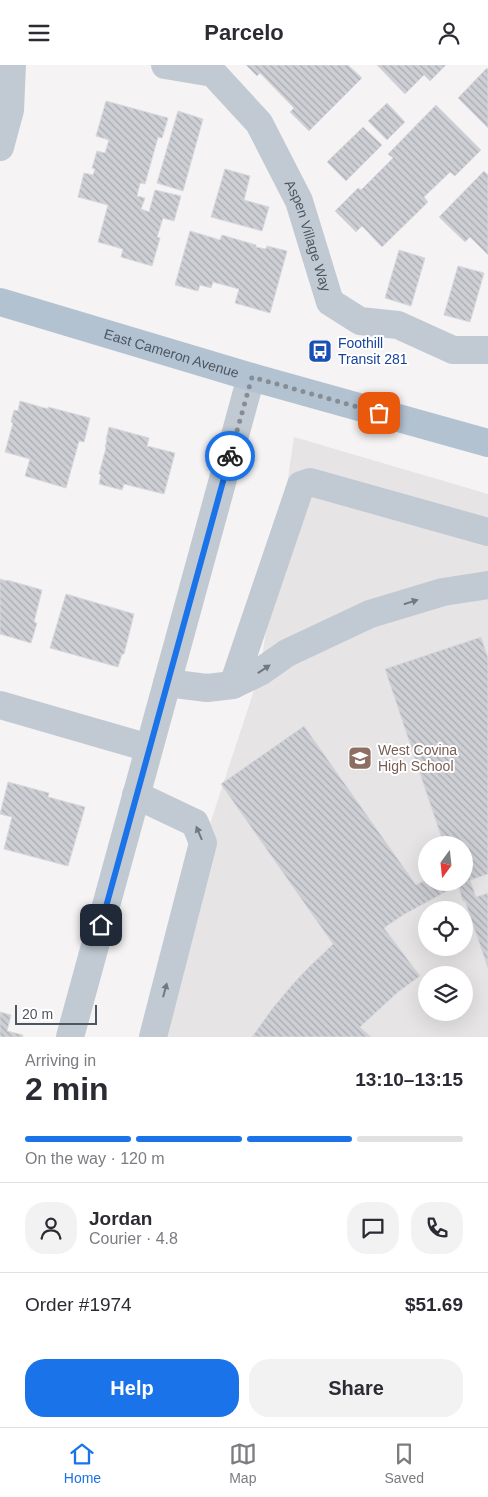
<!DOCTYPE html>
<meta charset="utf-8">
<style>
body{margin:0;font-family:Helvetica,sans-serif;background:#f2f2f3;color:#2b2b33;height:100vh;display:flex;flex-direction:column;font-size:19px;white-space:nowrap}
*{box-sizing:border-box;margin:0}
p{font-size:16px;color:#7c7c81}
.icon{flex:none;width:28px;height:28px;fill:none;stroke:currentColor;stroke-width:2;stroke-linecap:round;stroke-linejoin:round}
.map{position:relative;height:972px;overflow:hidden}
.side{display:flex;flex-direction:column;background:#fff;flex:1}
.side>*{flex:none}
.needle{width:32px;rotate:195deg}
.controls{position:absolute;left:418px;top:771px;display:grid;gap:10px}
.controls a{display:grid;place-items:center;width:55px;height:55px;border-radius:50%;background:#fff;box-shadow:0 5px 20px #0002;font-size:25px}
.scale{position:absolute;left:15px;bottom:12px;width:82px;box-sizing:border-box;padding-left:5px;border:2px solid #4a5661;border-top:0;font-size:14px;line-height:18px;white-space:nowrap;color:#4a5661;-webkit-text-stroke:4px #fff;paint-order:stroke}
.pin{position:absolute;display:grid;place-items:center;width:42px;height:42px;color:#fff;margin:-21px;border-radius:10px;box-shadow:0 2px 8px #0006}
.courier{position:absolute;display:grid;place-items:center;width:50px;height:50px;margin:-25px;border:4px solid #1a73e8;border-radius:50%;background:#fff;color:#222;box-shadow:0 1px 6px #0007}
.overview em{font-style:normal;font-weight:800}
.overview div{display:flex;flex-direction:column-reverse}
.overview{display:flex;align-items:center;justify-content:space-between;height:85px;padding:0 25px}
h1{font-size:32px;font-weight:800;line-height:38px}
.bar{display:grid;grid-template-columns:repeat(4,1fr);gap:8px 5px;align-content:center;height:60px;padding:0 25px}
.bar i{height:6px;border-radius:4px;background:#e1e1e2}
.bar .active{background:#1a73e8}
.bar p{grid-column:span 4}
.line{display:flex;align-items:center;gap:12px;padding:0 25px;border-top:1px solid #e1e1e2}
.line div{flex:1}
.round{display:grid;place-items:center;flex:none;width:52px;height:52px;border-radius:20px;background:#f2f2f3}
.primary-button{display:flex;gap:10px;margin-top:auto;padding:10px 25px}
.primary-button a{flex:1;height:58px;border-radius:20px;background:#1a73e8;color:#fff;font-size:20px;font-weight:800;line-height:58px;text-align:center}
.primary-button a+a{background:#f2f2f3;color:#2b2b33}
header{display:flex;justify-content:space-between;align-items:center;height:65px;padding:0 25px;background:#fff;font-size:22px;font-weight:800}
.dock{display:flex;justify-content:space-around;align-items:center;height:70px;border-top:1px solid #e1e1e2;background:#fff;font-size:14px;color:#7c7c81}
.dock a{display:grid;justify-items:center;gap:2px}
.dock .active{color:#1a73e8}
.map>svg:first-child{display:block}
.education{fill:#e6e4e5;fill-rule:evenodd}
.building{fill:url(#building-back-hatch);stroke:#d7d9de}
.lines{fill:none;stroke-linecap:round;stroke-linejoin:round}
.minor{stroke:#c1cad2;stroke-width:28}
.major{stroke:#b3c2d1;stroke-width:28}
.oneway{fill:#6e7983}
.done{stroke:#868d94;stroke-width:5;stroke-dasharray:0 9}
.route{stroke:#1a73e8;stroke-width:6}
.labels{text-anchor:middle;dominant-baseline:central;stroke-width:4;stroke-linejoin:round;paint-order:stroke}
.street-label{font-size:14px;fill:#4a5661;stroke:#fff}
.transit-label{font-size:14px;fill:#164399;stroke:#fff;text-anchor:start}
.education-label{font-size:14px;fill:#785e54;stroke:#fff;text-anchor:start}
</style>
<header><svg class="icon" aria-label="menu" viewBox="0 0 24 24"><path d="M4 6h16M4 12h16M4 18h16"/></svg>Parcelo<svg class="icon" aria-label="person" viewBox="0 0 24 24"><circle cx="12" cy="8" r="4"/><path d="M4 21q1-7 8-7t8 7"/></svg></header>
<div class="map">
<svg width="488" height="972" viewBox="0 0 488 972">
<defs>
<pattern id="building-back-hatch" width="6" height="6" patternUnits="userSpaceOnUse" patternTransform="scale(1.25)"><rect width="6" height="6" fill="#cdcfd5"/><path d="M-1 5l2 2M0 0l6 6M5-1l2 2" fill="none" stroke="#a8abb0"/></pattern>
</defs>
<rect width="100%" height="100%" fill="#f5f3f3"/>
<path class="education" d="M294 372 488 429V972H140L260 607ZM426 780H464V818H426ZM426 845H464V882H426ZM426 910H464V948H426Z"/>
<path class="building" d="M246 0H335L336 1 337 0H348L362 13 309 66 290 47 294 43 260 8 257 11Z
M377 0H446L430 16 424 10 405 29Z
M487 3 488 4V63L458 33Z
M106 36 168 53 162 73 158 72 145 119 140 118 137 131 145 133 141 144 149 147 155 125 181 131 174 156 163 153 157 172 160 173 152 201 121 192 123 184 98 177 108 140 78 132 84 108 93 110 95 104 92 103 97 86 105 88 109 75 96 71Z
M387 38 405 57 387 75 368 56Z
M436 40 481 85 455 111 450 107 424 132 428 137 382 182 362 161 356 167 335 146 358 123 361 125 393 93 388 89Z
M178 46 203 54 183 126 157 118Z
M363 62 382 80 346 116 327 97Z
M225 104 250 111 244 135 269 142 262 166 211 152Z
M484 106 488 110V190L470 172 465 177 439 152Z
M190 166 220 175 222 170 256 180V182L266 184 267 181 287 186 270 248 235 238 239 224 213 217 211 223 200 220 198 226 175 220Z
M399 185 425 193 411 241 385 233Z
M458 201 484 208 470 257 444 250Z
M20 336 48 344V342L90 353 84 377 79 376 66 423 25 411 30 394 5 387 13 358 11 357 14 345 18 346Z
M109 362 149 373 147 381 175 388 164 429 124 419 122 425 99 419 101 410 99 409 106 383 105 382 107 375H106Z
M0 514 7 516V515L42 525 34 557 37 558 31 578 0 569Z
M66 529 134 549 124 589H122L118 602 50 583Z
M481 572 488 593V809L470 815 476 832 488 828V903L465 836H463L458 820 403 850 384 863 420 911 398 927 360 962 371 972H252L272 944 292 920 306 905 333 879 221 719 304 661 416 820 426 815V818H464V780H444L385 604Z
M8 717 49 728 48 732 85 742 68 801 4 784 12 752 0 749Z
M0 947 11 950 7 966 23 970 22 972H0Z"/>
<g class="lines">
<g class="minor">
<path id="s1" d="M165 0 213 8 259 58 299 136 330 237 360 256 398 260 453 285H488"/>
<path d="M0 82 10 45 12 0"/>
<path d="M167 618 207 623 233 620 260 607 287 588 370 549 443 527 488 520"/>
<path d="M233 620 301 420 310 417 488 467"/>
<path d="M0 640 149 683"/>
<path d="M136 730 195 758 203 778 153 972"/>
<path d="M70 972 251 312"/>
</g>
<path class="major" id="s2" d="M0 237 251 312 488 378"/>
</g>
<defs><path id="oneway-solid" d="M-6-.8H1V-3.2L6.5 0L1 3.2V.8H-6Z" transform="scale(1.25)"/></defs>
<g class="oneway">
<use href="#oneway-solid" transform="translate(411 537) rotate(-17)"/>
<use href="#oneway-solid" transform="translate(264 604) rotate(-34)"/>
<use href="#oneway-solid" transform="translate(199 768) rotate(-113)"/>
<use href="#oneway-solid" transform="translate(165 925) rotate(-75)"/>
</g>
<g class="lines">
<path class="done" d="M230 391 252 312 379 348"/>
<path class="route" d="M101 860 230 391"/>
</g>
<defs>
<g id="bus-square" transform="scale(1.25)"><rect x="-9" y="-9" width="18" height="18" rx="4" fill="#1a4fb4" stroke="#fff"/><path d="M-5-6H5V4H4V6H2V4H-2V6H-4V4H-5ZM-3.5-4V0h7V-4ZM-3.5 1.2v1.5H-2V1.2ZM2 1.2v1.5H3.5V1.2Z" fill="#fff"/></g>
<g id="school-square" transform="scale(1.25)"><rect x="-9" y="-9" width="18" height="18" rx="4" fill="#8d6e63" stroke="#fff"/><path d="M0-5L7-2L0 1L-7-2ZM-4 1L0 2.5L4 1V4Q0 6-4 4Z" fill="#fff"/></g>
</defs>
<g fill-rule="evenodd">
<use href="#bus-square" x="320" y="286"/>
<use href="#school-square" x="360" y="693"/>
</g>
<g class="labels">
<g class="street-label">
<text stroke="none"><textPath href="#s1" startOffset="240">Aspen Village Way</textPath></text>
<text stroke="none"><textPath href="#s2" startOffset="179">East Cameron Avenue</textPath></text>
</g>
<g class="transit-label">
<text x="338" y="278">Foothill<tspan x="338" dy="16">Transit 281</tspan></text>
</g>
<g class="education-label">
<text x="378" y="685">West Covina<tspan x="378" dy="16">High School</tspan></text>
</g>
</g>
</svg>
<div class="controls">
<a><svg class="needle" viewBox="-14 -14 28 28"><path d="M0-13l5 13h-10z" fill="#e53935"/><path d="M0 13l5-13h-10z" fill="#7c7c81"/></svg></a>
<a><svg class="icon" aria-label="locate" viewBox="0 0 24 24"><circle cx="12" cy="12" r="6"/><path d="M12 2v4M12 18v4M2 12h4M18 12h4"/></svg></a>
<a><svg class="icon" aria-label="layers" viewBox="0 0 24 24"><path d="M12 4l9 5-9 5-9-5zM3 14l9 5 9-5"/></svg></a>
</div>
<div class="scale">20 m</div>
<div class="pin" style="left:379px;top:348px;background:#ea580c"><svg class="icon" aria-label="bag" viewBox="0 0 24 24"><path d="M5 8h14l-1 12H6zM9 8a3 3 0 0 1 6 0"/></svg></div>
<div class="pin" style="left:101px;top:860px;background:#1f2937"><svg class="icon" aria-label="home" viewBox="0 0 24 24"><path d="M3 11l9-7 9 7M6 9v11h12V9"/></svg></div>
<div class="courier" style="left:230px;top:391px"><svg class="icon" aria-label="bike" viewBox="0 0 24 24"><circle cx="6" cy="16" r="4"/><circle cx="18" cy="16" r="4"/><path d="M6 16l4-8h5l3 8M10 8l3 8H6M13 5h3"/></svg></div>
</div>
<section class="side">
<div class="overview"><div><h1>2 min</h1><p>Arriving in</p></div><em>13:10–13:15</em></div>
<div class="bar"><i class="active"></i><i class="active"></i><i class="active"></i><i></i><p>On the way · 120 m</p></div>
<div class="line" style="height:90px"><a class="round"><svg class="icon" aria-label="person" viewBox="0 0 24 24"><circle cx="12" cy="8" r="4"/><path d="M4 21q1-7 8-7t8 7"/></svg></a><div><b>Jordan</b><p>Courier · 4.8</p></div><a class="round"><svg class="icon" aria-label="chat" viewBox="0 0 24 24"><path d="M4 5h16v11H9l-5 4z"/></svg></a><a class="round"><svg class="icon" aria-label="phone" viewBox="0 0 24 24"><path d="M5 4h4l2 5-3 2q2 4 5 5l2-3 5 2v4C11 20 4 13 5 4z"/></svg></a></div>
<div class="line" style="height:65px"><div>Order #1974</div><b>$51.69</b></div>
<div class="primary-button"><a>Help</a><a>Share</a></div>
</section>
<nav class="dock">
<a class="active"><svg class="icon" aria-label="home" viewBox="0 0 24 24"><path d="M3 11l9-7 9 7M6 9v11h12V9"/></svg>Home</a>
<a><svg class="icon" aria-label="map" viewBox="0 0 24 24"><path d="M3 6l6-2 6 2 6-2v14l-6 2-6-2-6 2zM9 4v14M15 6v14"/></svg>Map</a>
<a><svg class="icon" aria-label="saved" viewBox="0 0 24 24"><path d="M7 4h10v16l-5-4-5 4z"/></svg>Saved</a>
</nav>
